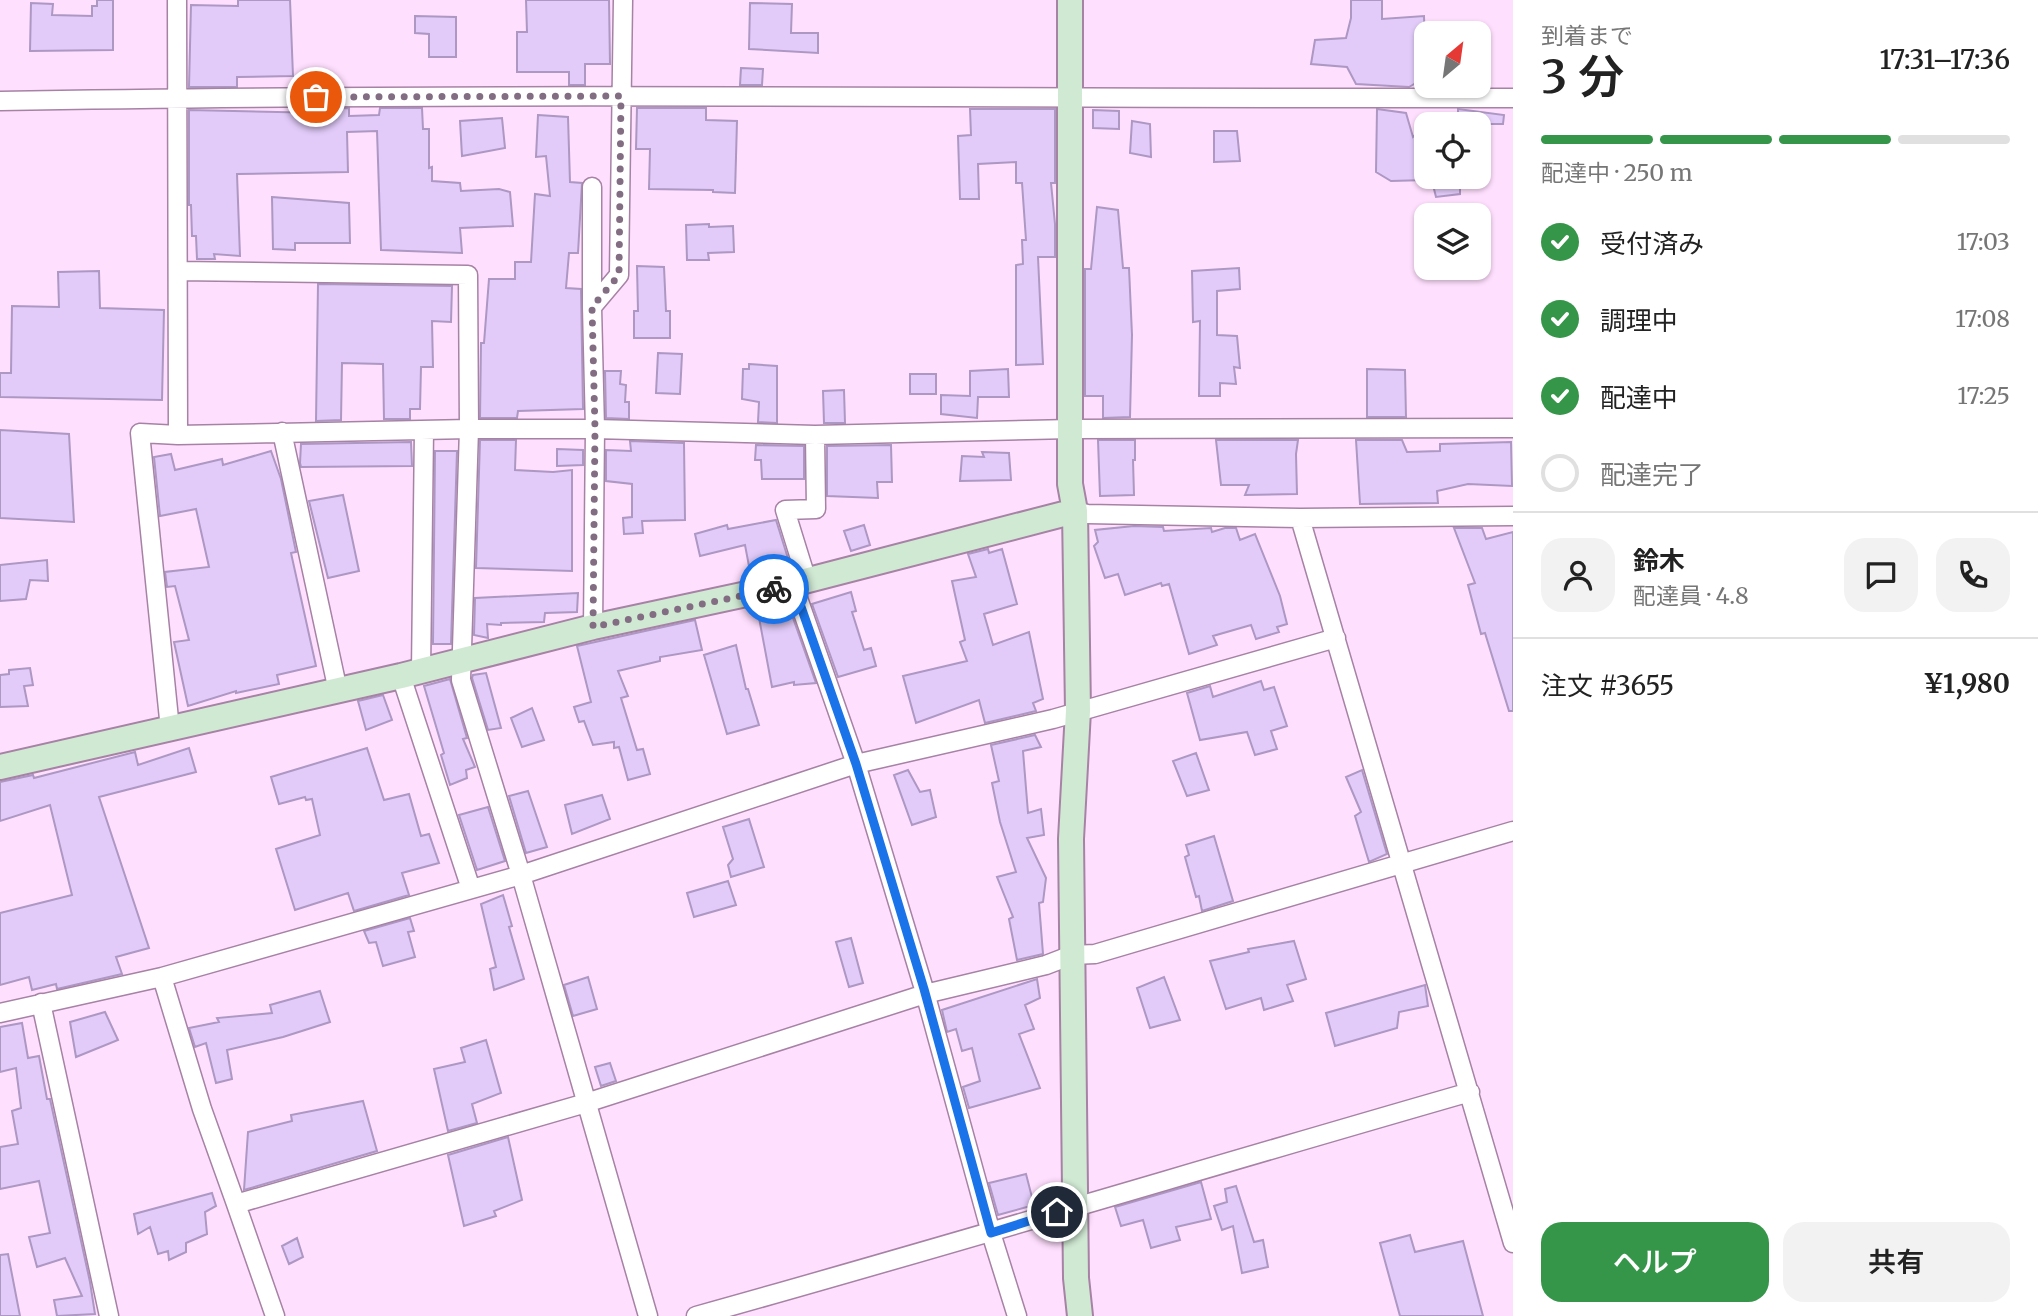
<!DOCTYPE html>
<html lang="ja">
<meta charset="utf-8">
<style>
body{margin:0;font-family:Merriweather,"Noto Sans JP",serif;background:#f2f2f2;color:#222;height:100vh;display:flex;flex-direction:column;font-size:26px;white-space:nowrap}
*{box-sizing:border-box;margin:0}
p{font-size:23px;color:#767676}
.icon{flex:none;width:38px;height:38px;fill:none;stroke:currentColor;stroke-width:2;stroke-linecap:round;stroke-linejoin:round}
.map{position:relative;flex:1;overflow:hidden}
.drawer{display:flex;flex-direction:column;background:#fff;width:525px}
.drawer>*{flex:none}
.needle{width:46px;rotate:29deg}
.controls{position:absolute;left:1414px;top:21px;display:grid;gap:14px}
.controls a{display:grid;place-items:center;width:77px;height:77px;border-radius:14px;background:#fff;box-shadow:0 2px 5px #0004;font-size:35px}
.pin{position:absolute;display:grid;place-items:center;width:60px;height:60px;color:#fff;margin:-30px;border:4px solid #fff;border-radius:50%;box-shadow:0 2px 7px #0007}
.courier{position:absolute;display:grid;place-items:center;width:70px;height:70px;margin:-35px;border:5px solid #1a73e8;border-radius:50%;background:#fff;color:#222;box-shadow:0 2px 9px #0007}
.head em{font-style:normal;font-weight:600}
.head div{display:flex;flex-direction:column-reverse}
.head{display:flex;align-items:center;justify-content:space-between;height:119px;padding:0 28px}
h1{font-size:46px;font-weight:600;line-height:52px}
.bar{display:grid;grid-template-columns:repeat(4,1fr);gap:10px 7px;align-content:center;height:84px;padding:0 28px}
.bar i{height:9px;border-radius:5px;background:#e0e0e0}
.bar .active{background:#359548}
.bar p{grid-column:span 4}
.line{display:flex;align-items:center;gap:18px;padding:0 28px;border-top:2px solid #e0e0e0}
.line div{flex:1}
.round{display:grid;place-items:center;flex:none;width:74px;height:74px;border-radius:21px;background:#f2f2f2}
ol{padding:0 28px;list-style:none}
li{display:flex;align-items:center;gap:21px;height:77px}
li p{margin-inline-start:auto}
li .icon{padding:7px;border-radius:50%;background:#359548;color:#fff;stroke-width:4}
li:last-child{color:#767676}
li i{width:38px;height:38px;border:4px solid #e0e0e0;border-radius:50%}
.action{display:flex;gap:14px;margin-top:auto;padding:14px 28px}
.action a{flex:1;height:80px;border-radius:21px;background:#359548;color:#fff;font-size:28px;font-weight:600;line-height:80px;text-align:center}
.action a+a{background:#f2f2f2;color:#222}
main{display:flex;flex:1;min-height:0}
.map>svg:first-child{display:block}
.building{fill:#e2cbf9;stroke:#ad97c3;stroke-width:2}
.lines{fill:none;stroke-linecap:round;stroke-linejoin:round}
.street-casing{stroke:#a682a5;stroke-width:21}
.secondary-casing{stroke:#a682a5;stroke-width:28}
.street{stroke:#fff;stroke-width:18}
.secondary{stroke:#d0e9d3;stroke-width:24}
.done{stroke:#826d82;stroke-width:7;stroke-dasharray:0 12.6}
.route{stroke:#1a73e8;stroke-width:9}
</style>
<main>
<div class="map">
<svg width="1513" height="1316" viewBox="0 0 1513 1316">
<rect width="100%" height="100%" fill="#ffdffe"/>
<path class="building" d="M97 0H113V50L30 51 31 3 53 4 52 15 92 16V6H97Z
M238 0H290L293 76 237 77V87H189L191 5 238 6Z
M526 0H609L610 64H585V85H569V72H517V32H527Z
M1351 0H1382V19L1424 16 1426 77 1409 87 1356 84 1347 67 1311 64 1315 40 1346 38 1351 18Z
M750 3 792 4 791 33H818V53L749 49Z
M415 16 456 17V57H429V34L415 33Z
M741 68 763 69 762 85H740Z
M349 108V116L379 115 380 108H422L423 129H429V168L432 167V181L460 183 461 191 499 189 510 192 513 226 460 228 462 253 381 250 377 131 347 132 348 172 237 174 240 256 214 254 215 259H197L196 236H192L191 205H189V110L323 113V109Z
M637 108H706V120L737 121 735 193 713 192V190L649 189 650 149H636Z
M970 109H1055V183H1051L1055 224V257H1038L1043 364 1016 365V265L1023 264 1022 240H1026L1022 183H1016V162L978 164 979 199H960L958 136 971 135Z
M1377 109 1406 113 1413 137 1426 125V180L1391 181 1376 172Z
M1458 109 1504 115 1503 124H1458Z
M1093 110 1119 111V129L1093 128Z
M538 115 568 117 570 182 582 183 578 253H569L566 288 581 289 583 409 518 411 517 418H480L481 343H484L489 279H515V262H531L535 194 550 196 546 156 536 157Z
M502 118 505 148 462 156 460 121Z
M1132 121 1150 124 1151 157 1130 153Z
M1214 131H1237L1240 161 1214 162Z
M1431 177H1460V194L1436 197Z
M272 197 349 203 350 243H295V250L273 249Z
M1097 207 1118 210 1123 268H1129L1132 335 1130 417 1103 418V396H1085V269H1091Z
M709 224V227L733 226 734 252 708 253 709 260H687L686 225Z
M637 266 664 267 666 311H670V338H634V311H638Z
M1239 268 1240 289 1217 291V335L1237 336 1240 368 1234 367 1236 384 1220 383V396H1199L1200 321 1193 322 1192 271Z
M99 271 100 308 164 310 162 400 0 397V373H11L12 306 59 307 58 272Z
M318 284 452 286 451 322 432 321 433 367H421L420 409H410V419H384L383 364 342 363 341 420 316 421Z
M658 353 682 354 680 394 656 393Z
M749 364 777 366V423L758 422 759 402 742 399 743 369H749Z
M1008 369 1009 397H978L977 418 941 414V395L970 396V371Z
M1367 369 1405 370 1406 417H1367Z
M605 371H621L620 384 626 385 625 402H629V419L606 418Z
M910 374H936V394H910Z
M844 390 845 423H824L823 391Z
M0 430 69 434 74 522 0 518Z
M480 440H516L515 470 553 472 572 470V571L476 568Z
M1098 440H1135V460H1133L1134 495 1100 496Z
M1216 440H1298L1296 454 1297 494 1245 495 1249 485H1221Z
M1356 440H1402L1407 452 1440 451V444L1511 442 1512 486 1468 484 1437 491 1438 503 1360 504Z
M630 441 684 443 685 520 642 521 643 533 624 534 623 518 632 517V484L606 481V450L631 451Z
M411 442 412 466 301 467 300 463 301 444Z
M756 445 804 446V479H762L761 460H755Z
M891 445 892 482H877L878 498 827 496V446Z
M557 449 583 450V465L557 466Z
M271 451 281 479 296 552 291 553 316 666 277 675 279 684 236 693V691L188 706 174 642 189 640 175 586 167 587 165 572 209 567 196 509 160 516 154 457 171 454 175 470 222 459 223 465Z
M435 451H457L451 644H433Z
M982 452 1009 453 1011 480 960 481 962 456 984 457Z
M343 495 359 571 328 578 309 501Z
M776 520 791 568H771L768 563 749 566 745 545 700 556 695 534 727 525 728 529Z
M864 525 870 545 851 551 844 531Z
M1134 526 1163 527 1164 531 1211 528 1212 532 1225 528H1236L1240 540 1255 534 1280 596 1287 624 1277 627 1279 632 1256 639 1251 625 1213 636 1217 645 1189 654 1169 584 1162 586 1161 583 1125 595 1118 574 1105 578 1094 546 1098 542 1095 530Z
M1454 528H1482L1486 539 1513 532V711H1509L1485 633 1481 634 1468 585 1475 583Z
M988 549 989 553 1002 549 1017 604 984 614 993 645 1029 632 1043 699 1033 703 1036 711 985 723 979 700 916 723 903 676 967 661 960 642 965 640 952 581 976 577 968 554Z
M47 560 48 581 30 580 26 599 0 601V565Z
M851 592 856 611 852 612 864 650 871 648 876 666 838 677 812 604Z
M578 593 577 612 545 613 544 622 501 623V625L487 624 488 638 474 635 475 598Z
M787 601 816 683 794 685V682L772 687 757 607Z
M695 620 702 650 660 657V661L618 671 628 696 621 698 637 750 643 749 650 774 628 780 619 747 614 748V742L593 745 584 721 579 722 574 707 591 702 577 646Z
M736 645 746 689H748L759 725 727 734 704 655Z
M30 668 33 685 24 686 28 706 0 707V675L9 674V670Z
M486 673 501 728 488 730 472 678 473 675Z
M450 679 467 738 463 739 475 767 466 770 467 778 450 785 441 755 444 753 424 686Z
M1261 681 1264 690 1274 687 1287 726 1271 731 1277 749 1255 755 1247 732 1200 740 1187 693 1210 686 1213 697Z
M383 695 392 720 366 730 358 701Z
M532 708 544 740 522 747 511 718Z
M1035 735 1041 747 1023 751 1028 813 1041 809 1044 835 1027 838 1046 878 1043 902 1039 903 1043 954 1017 960 1009 919 1013 917 997 877 1016 872 1000 822 992 783 999 781 991 745Z
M189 748 196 772 99 797 149 948 116 957 122 974 57 989 56 984 32 990 29 977 0 985V913L72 895 50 805 0 821V782L33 775 34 778 135 752 138 765Z
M367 748 384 800 409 794 421 836 429 834 439 863 402 873 409 895 354 911 348 893 295 910 276 849 320 835 312 799 306 800 305 797 279 804 271 777Z
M1196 753 1209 790 1187 796 1173 761Z
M908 770 920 792 930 790 936 817 912 825 894 775Z
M1362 770 1387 854 1369 862 1355 816 1361 812 1346 777Z
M528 791 547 847 526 853 509 796Z
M602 795 610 819 572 834 565 805Z
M488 807 505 861 477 870 459 815Z
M749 819 764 867 731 877 728 865 733 859 723 827Z
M1214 836 1233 901 1202 911 1199 896 1196 897 1185 857 1189 855 1186 845Z
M728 881 736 905 694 917 687 893Z
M503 895 512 926 509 927 524 979 494 990 490 969 496 967 481 904Z
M410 918 414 931 408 932 415 957 383 966 376 942 369 943 364 931Z
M851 938 863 983 849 987 836 942Z
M1294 941 1306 979 1287 985 1293 1001 1264 1010 1261 998 1226 1009 1210 961 1249 952 1248 949Z
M588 977 597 1009 573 1016 564 985Z
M1164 977 1180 1020 1150 1028 1137 988Z
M1037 979 1040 998 1025 1005 1034 1029 1019 1034 1040 1088 969 1108 963 1087 980 1081 972 1048 962 1051 956 1029 947 1032 942 1010Z
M1425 985 1428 1006 1399 1012 1397 1028 1335 1046 1326 1013Z
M320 991 330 1022 283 1037 227 1050 232 1079 216 1083 206 1043 195 1047 189 1028 219 1022 217 1018 272 1013 270 1005Z
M105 1012 118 1040 76 1057 70 1022Z
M22 1023 28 1058 39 1056 47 1099H50L90 1282 95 1314 57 1316 54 1300 82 1296 65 1258 37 1267 29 1237 50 1233 39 1181 0 1189V1147L18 1144 12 1111 21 1108 16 1068 0 1072V1027Z
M486 1040 501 1093 472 1104 477 1123 448 1131 434 1069 465 1062 461 1048Z
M610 1063 616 1081 601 1086 595 1067Z
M363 1101 377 1151 244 1190 248 1132 292 1121 291 1115Z
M508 1137 522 1200 494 1211 496 1216 464 1226 448 1155Z
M1026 1174 1034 1205 998 1215 989 1183Z
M1201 1182 1211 1219 1176 1227 1180 1240 1151 1248 1143 1220 1121 1226 1115 1207Z
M1236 1186 1254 1242 1263 1240 1268 1267 1242 1273 1233 1226 1222 1230 1214 1206 1227 1202 1225 1189Z
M212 1193 216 1206 205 1212 207 1234 186 1243V1252L169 1260 168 1251 158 1254 150 1227 138 1234 134 1214Z
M1410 1235 1415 1252 1463 1241 1483 1316H1400L1380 1243Z
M297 1238 303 1257 289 1264 282 1246Z
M8 1254 20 1316H0V1255Z"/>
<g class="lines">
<g class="street-casing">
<path id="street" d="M177 0 178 435
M0 101C504 92 1009 99 1513 98
M592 187V307L619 275 623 0
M179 271 468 275 469 429 461 680 521 875 648 1316
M592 307 595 429 593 627
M282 432 338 691
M1075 511 1087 514 1300 518 1513 516
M1300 518 1513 1243
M807 581 785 510 816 509 815 435
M793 584 856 764 924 989 991 1233 1017 1316
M421 671 424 430
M401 676 471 889
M170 729 140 433 178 435 469 429H595L815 435 1071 429 1513 428
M162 977 202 1109 236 1204
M41 1003 109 1316
M0 1013 162 977 521 875 856 764 1053 719 1336 638
M275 1316 236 1204 586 1103 925 994 1046 965 1072 955 1095 954 1513 831
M696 1316C955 1244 1212 1166 1470 1092"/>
</g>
<g class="secondary-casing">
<path id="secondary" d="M1070 0V484L1075 511 1078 711 1071 839 1076 1278 1080 1316
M0 767 401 676 593 627 793 584 1075 511"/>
</g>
<use href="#street" class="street"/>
<use href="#secondary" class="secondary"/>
</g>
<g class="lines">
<path class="done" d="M316 97 621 96 619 275 592 307 595 429 593 627 774 589"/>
<path class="route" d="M774 589 793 584 856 764 924 989 991 1233 1057 1212"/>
</g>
</svg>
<div class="controls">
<a><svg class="needle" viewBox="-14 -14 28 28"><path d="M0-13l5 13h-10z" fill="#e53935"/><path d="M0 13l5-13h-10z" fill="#767676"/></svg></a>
<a><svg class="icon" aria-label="locate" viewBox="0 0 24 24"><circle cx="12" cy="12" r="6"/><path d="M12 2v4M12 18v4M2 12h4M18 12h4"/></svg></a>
<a><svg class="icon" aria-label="layers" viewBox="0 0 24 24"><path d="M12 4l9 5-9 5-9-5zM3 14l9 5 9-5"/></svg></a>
</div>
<div class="pin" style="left:316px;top:97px;background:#ea580c"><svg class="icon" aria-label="bag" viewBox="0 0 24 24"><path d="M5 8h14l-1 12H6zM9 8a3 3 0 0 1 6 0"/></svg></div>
<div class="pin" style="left:1057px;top:1212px;background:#1f2937"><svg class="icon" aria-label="home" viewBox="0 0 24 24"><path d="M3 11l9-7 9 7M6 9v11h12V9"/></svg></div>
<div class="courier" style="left:774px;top:589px"><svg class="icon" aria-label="bike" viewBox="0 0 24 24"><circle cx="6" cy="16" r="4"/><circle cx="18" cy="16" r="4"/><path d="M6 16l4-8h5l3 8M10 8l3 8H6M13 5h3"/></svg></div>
</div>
<section class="drawer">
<div class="head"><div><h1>3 分</h1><p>到着まで</p></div><em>17:31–17:36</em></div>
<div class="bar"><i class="active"></i><i class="active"></i><i class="active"></i><i></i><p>配達中 · 250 m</p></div>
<ol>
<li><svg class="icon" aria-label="check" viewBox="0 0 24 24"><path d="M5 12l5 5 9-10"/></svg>受付済み<p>17:03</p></li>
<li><svg class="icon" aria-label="check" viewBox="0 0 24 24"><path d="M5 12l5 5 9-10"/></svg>調理中<p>17:08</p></li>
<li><svg class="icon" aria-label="check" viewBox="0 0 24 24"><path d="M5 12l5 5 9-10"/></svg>配達中<p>17:25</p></li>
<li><i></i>配達完了</li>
</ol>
<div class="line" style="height:126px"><a class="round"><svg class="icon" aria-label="person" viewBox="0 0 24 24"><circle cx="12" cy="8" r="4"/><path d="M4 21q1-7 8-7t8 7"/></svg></a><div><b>鈴木</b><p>配達員 · 4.8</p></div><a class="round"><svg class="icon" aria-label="chat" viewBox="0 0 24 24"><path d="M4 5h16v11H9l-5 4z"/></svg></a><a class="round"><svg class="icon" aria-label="phone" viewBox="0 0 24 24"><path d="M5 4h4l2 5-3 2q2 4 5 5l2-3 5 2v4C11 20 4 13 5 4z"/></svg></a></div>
<div class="line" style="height:91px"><div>注文 #3655</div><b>¥1,980</b></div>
<div class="action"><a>ヘルプ</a><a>共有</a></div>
</section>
</main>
